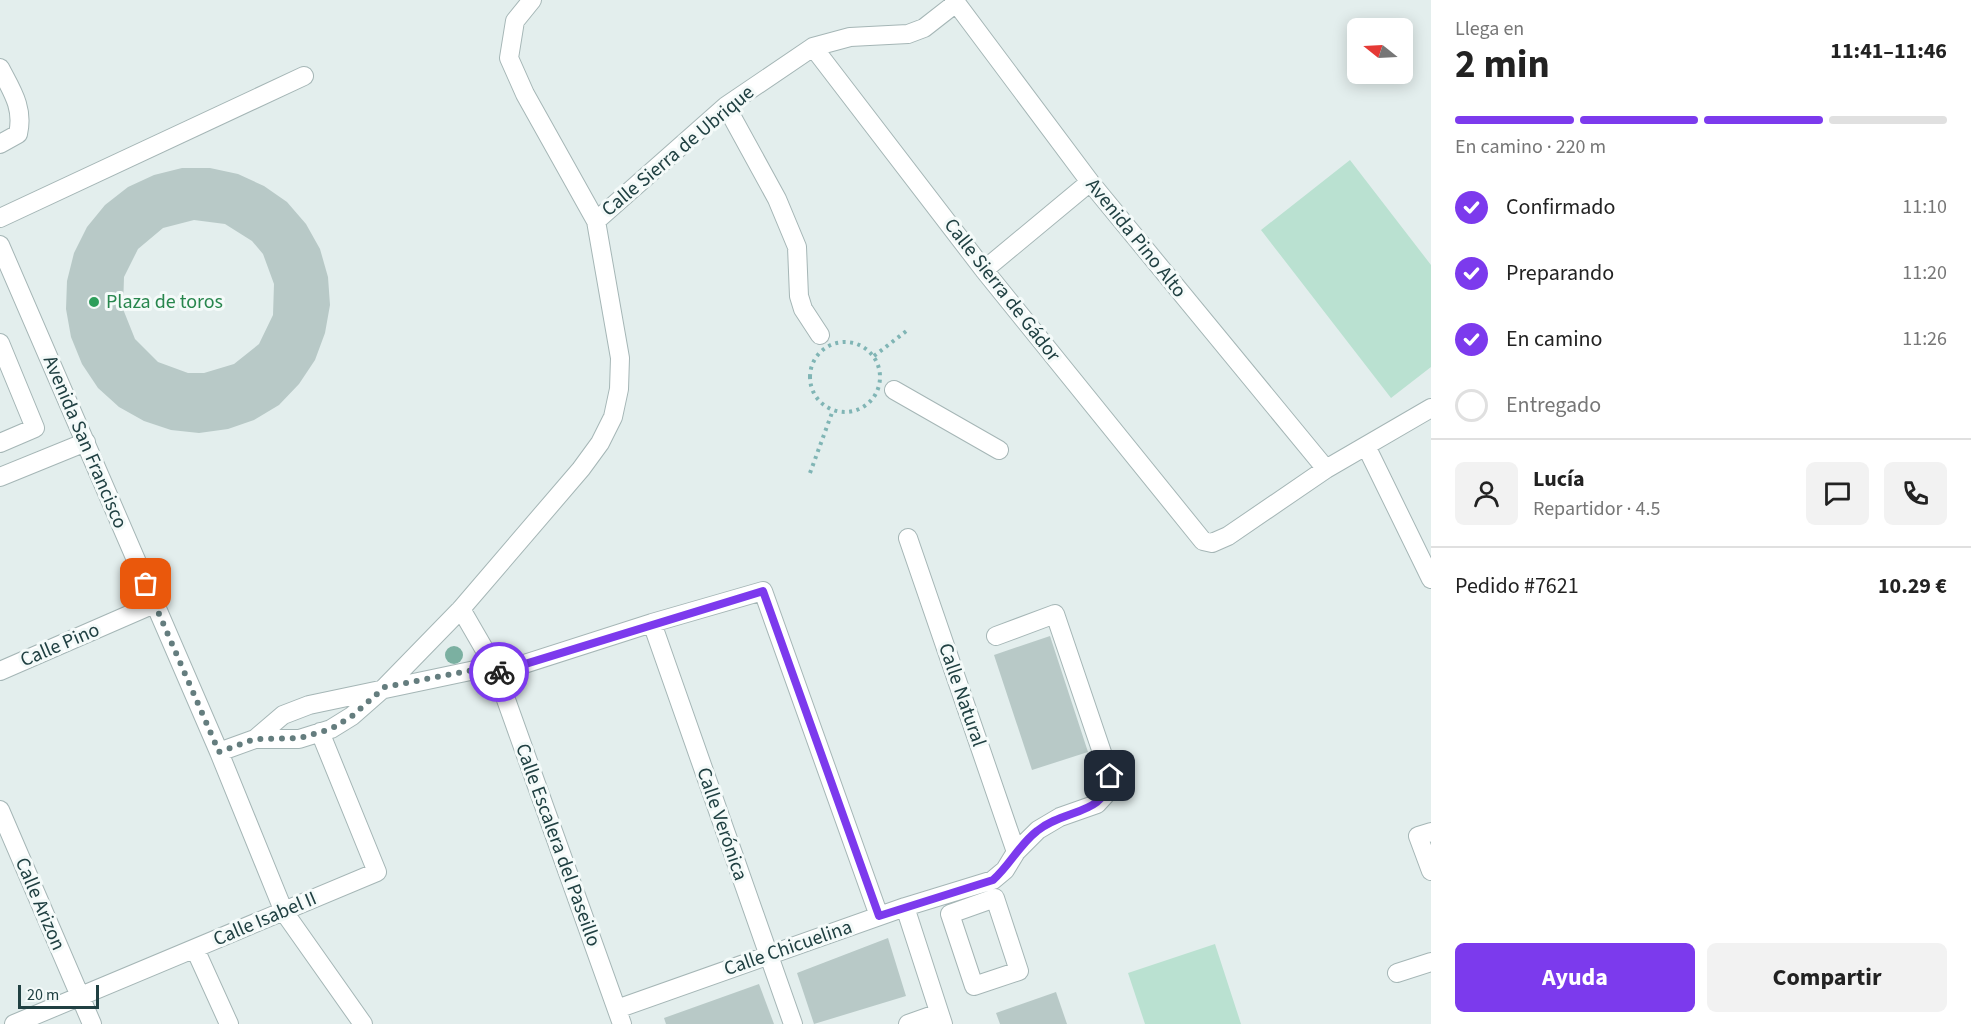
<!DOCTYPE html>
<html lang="es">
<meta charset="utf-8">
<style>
body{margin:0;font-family:"Source Sans 3",sans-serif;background:#f2f2f2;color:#222;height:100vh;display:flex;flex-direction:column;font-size:22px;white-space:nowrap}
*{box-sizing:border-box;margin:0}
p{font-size:20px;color:#767676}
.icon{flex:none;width:33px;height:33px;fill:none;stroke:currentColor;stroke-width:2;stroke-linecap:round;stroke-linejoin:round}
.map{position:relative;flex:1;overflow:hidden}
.side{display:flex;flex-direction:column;background:#fff;width:540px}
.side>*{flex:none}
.needle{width:39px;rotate:288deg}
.tools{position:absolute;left:1347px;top:18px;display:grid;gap:12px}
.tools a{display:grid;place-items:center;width:66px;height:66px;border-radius:9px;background:#fff;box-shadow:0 3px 15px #0003;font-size:30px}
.scale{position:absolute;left:18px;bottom:15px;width:81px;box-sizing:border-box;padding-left:6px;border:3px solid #204042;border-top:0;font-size:16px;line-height:21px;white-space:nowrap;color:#204042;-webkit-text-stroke:4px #f4faf9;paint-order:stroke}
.pin{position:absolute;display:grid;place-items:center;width:51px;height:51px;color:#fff;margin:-26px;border-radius:12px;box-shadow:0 3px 9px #0006}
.courier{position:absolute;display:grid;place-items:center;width:60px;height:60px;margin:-30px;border:4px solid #7c3aed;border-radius:50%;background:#fff;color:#222;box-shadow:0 2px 8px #0007}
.summary em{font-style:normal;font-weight:700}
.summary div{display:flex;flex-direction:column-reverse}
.summary{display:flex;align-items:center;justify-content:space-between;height:102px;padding:0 24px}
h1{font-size:39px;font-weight:700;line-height:45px}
.bar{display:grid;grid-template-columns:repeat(4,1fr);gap:9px 6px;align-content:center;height:72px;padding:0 24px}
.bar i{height:8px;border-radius:4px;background:#e0e0e0}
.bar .active{background:#7c3aed}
.bar p{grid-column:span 4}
.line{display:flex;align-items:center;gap:15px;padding:0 24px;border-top:2px solid #e0e0e0}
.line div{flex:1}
.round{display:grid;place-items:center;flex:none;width:63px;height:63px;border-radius:9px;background:#f2f2f2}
ol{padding:0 24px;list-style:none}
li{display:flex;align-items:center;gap:18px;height:66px}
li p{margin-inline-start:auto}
li .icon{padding:6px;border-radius:50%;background:#7c3aed;color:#fff;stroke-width:4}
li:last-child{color:#767676}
li i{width:33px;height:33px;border:3px solid #e0e0e0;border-radius:50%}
.action{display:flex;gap:12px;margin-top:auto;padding:12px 24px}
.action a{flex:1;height:69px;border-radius:9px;background:#7c3aed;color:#fff;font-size:24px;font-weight:700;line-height:69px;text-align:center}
.action a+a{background:#f2f2f2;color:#222}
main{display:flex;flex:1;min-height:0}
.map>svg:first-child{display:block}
.green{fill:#bae1d1}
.building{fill:#b8c9c7;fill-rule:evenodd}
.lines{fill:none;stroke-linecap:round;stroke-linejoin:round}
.minor-casing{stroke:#a5b6b6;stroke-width:20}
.path{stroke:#80b5b5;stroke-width:4;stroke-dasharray:3 4.5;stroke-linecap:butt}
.minor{stroke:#fff;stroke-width:18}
.tree{fill:#7bb0a1}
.done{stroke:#647d7e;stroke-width:6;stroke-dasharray:0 10.8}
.route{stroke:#7c3aed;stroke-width:8}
.leisure-dot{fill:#2e9e5b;stroke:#f4faf9;stroke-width:2}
.labels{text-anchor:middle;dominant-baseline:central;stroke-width:6;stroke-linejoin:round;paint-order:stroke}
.street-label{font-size:20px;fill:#204042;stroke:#f4faf9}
.leisure-label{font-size:20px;fill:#27864d;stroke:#f4faf9;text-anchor:start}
</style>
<main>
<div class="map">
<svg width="1431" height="1024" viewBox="0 0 1431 1024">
<rect width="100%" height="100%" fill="#e3eeed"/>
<path class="green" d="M1350 160 1431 265V367L1391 398 1261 230Z
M1215 944 1241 1024H1145L1128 973Z"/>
<path class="building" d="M182 168H210L238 174 264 186 287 202 306 224 320 249 328 277 330 305 325 333 315 360 299 384 279 405 254 420 228 429 199 433 171 430 144 421 119 407 98 388 82 364 71 337 66 309 67 281 74 253 87 227 105 205 128 187 154 175ZM194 220 225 224 252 241 263 254 274 284 273 315 259 344 234 364 204 373H188L158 362 135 339 123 309 124 277 138 249 163 228Z
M1050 636 1088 752 1032 770 994 655Z
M888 938 906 996 814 1024 797 973Z
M759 984 774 1024H666L664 1018Z
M1056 992 1067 1024H1000L996 1013Z"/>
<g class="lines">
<g class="minor-casing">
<path id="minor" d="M954 0 1090 182 1326 469
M813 47 984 270 1203 541 1212 543 1228 536 1326 469 1431 408
M0 68C12 91 24 108 18 134L0 144
M726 106 777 199 797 247 799 296 803 309 820 335
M0 218 304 76
M596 221 726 106 813 47 850 37 908 34 924 28 956 3
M0 245 219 752 284 912 363 1024
M984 270 1090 182
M0 343 35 428 0 443
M894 390 999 450
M1366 446 1431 579
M0 477 86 442
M908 538 1016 852
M461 609 494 666 622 1024
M652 623 793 1024
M0 671 154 604
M496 673 652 623 763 591 879 916
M255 739H299L331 729 352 716 385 687 461 609 581 469 600 443 613 417 619 389 620 358 596 221 525 94 509 58 515 21 532 0
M219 752 255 739 283 715 309 705 494 666
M0 810 92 1024
M1431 832 1418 836 1431 871
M995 898 1019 971 974 986 950 914Z
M905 907 943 1024
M195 949 229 1024
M1397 973 1431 962
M617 1009 905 907 993 880 1005 870 1016 852 1038 830 1060 817 1097 804 1108 792 1110 776 1055 614 996 636
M14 1024 377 872 320 732
M908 1024 939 1013"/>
</g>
<path class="path" d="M810 377a35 35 0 1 1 70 0a35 35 0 1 1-70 0Z
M874 356 909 329
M810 473 833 410"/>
<use href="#minor" class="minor"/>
</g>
<circle class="tree" cx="454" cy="655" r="9"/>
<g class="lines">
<path class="done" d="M146 584 219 752 255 739 300 738 331 729 352 716 385 687 494 666 496 673 499 672"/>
<path class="route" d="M499 672 763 591 879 916 993 880C1010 865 1019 845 1037 831 1065 808 1106 816 1110 776"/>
</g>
<circle class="leisure-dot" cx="94" cy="302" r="6"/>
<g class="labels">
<g class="street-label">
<text transform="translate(678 151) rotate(-40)">Calle Sierra de Ubrique</text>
<text transform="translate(1136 238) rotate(51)">Avenida Pino Alto</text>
<text transform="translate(1002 290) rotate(52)">Calle Sierra de Gádor</text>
<text transform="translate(85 442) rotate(67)">Avenida San Francisco</text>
<text transform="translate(60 645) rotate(-23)">Calle Pino</text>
<text transform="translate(962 695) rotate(71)">Calle Natural</text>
<text transform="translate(722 824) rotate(71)">Calle Verónica</text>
<text transform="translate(558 845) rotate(70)">Calle Escalera del Paseillo</text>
<text transform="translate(40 904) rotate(67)">Calle Arizon</text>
<text transform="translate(265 919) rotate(-23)">Calle Isabel II</text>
<text transform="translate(788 948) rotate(-19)">Calle Chicuelina</text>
</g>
<g class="leisure-label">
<text x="106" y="302">Plaza de toros</text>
</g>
</g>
</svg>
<div class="tools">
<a><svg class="needle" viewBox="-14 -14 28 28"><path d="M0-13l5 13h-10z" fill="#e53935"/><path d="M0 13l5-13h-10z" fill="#767676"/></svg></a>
</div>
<div class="scale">20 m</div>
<div class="pin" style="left:146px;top:584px;background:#ea580c"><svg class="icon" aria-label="bag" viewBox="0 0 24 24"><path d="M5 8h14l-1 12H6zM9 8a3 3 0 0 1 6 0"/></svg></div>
<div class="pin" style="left:1110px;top:776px;background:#1f2937"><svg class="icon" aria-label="home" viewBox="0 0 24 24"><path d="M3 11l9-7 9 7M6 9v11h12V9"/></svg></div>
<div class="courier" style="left:499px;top:672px"><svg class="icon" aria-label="bike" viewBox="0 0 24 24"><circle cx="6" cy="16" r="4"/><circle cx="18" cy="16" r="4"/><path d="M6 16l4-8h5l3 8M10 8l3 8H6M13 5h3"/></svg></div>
</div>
<section class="side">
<div class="summary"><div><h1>2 min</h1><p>Llega en</p></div><em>11:41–11:46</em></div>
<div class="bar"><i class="active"></i><i class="active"></i><i class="active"></i><i></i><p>En camino · 220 m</p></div>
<ol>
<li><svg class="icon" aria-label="check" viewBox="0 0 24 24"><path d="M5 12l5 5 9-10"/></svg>Confirmado<p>11:10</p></li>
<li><svg class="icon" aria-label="check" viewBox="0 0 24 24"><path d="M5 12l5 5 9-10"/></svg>Preparando<p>11:20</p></li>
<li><svg class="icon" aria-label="check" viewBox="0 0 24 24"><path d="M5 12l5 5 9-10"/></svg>En camino<p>11:26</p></li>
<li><i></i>Entregado</li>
</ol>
<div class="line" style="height:108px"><a class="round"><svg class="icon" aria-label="person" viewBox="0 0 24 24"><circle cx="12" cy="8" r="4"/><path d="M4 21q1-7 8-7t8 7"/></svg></a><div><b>Lucía</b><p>Repartidor · 4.5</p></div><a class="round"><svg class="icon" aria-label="chat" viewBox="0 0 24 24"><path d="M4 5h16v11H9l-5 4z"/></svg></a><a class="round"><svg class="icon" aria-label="phone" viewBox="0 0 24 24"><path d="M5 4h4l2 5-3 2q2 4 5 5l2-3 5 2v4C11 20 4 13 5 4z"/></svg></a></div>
<div class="line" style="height:78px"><div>Pedido #7621</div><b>10.29 €</b></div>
<div class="action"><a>Ayuda</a><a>Compartir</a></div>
</section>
</main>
